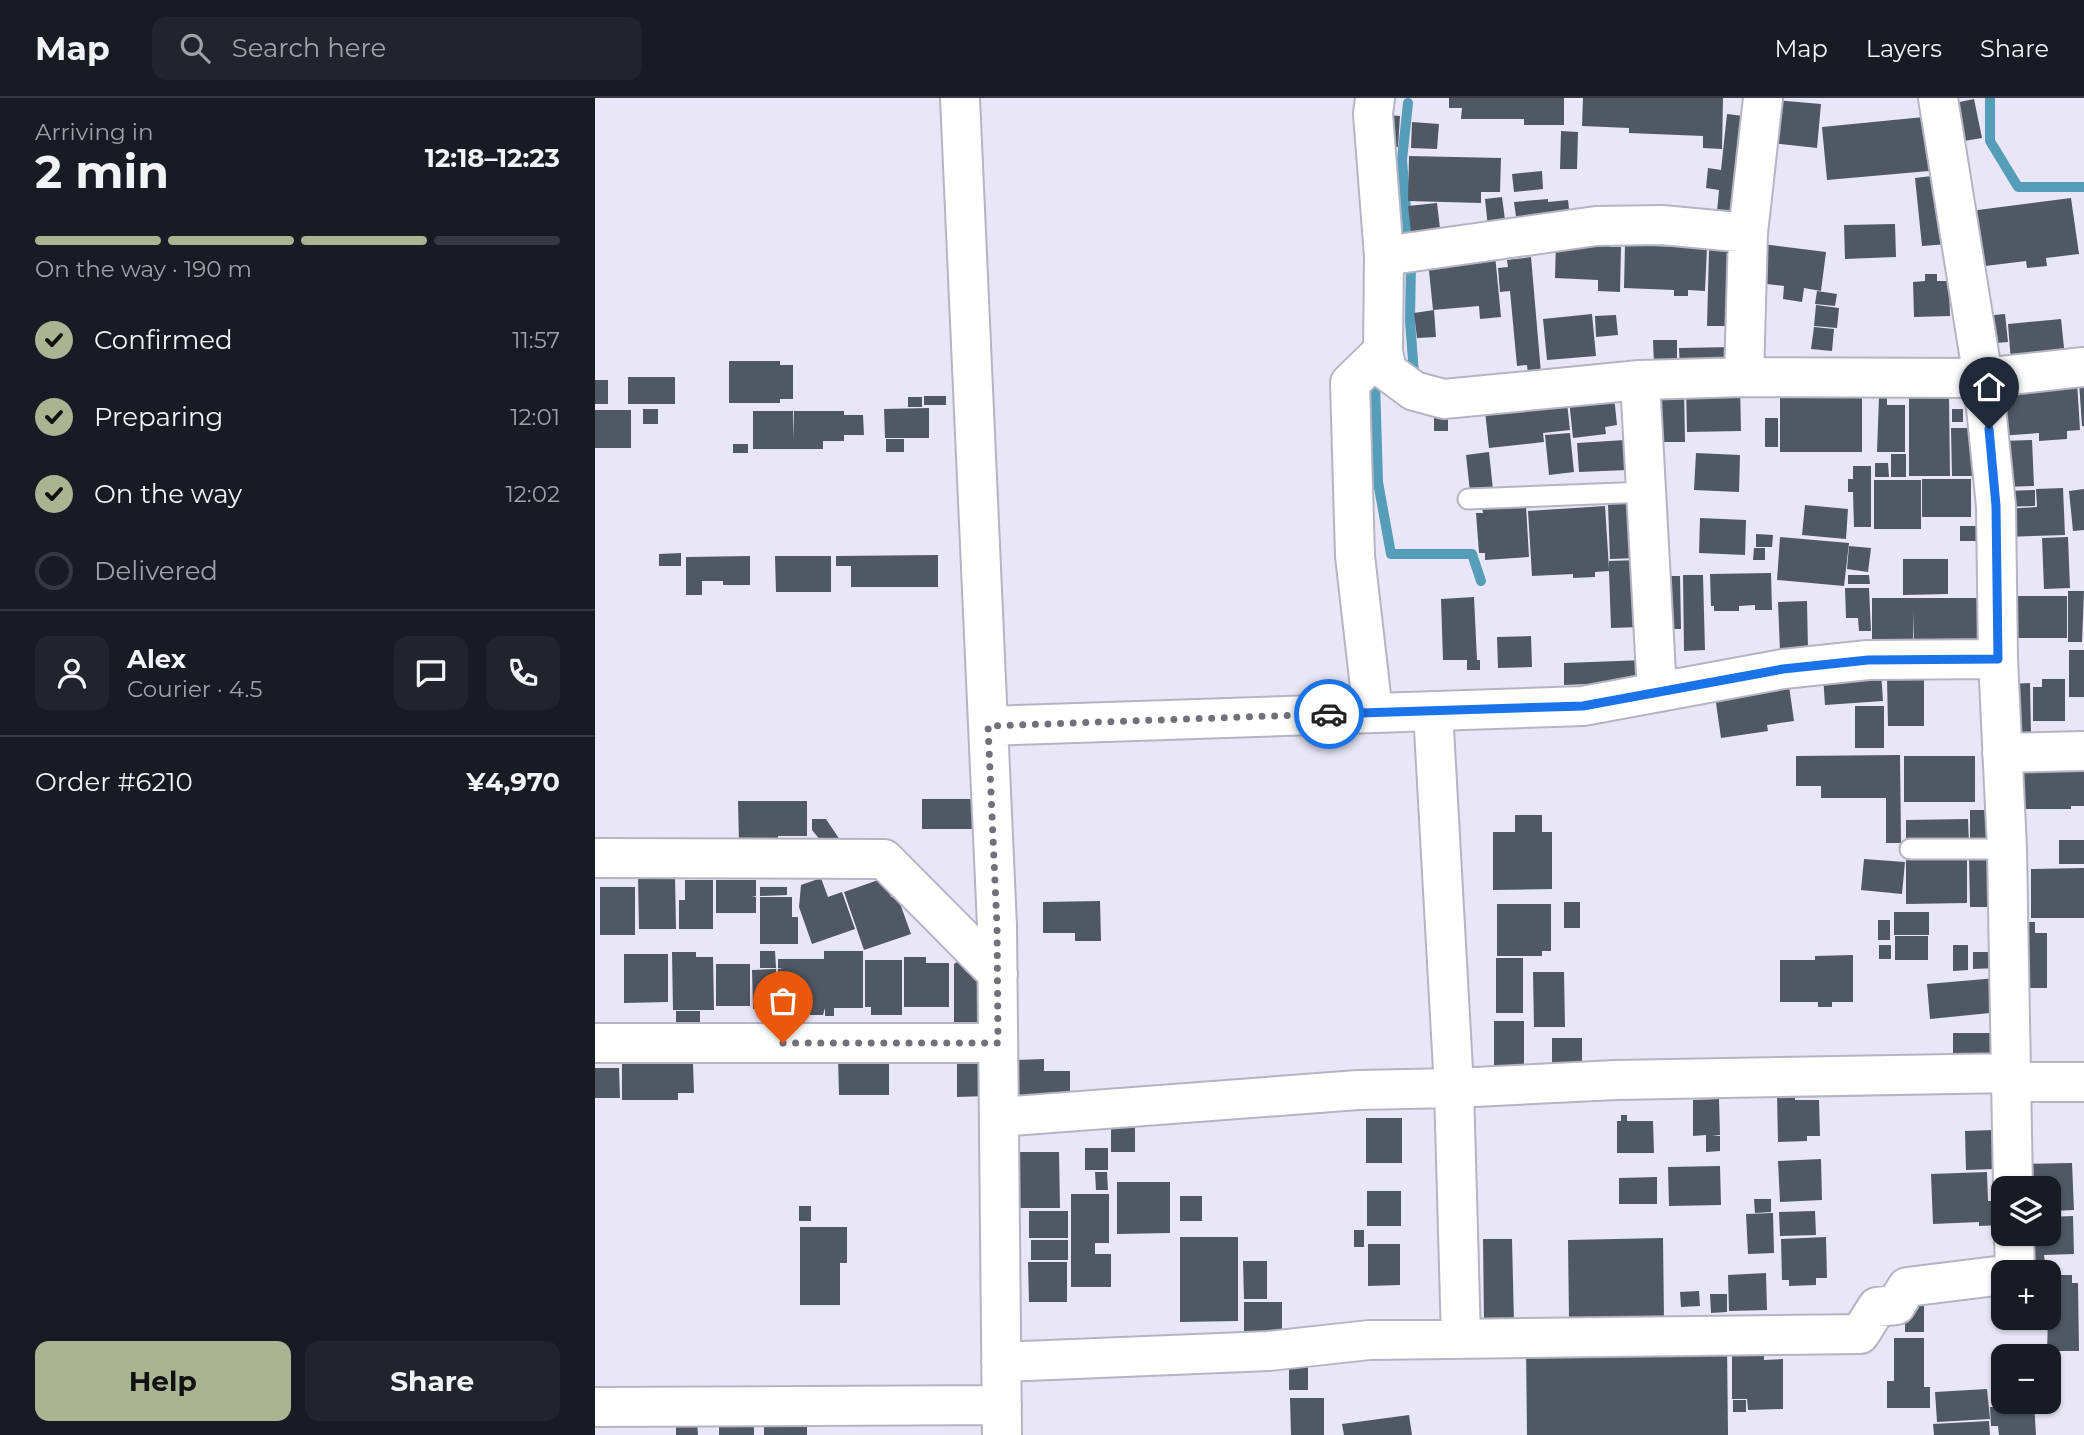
<!DOCTYPE html>
<meta charset="utf-8">
<style>
body{margin:0;font-family:Montserrat,sans-serif;background:#20242c;color:#f1f3f6;height:100vh;display:flex;flex-direction:column;font-size:26px;white-space:nowrap}
*{box-sizing:border-box;margin:0}
p{font-size:23px;color:#9ea1a6}
.icon{flex:none;width:38px;height:38px;fill:none;stroke:currentColor;stroke-width:2;stroke-linecap:round;stroke-linejoin:round}
.map{position:relative;flex:1;overflow:hidden}
.side{display:flex;flex-direction:column;background:#171b24;width:595px}
.side>*{flex:none}
.tools{position:absolute;left:1396px;top:1078px;display:grid;gap:14px}
.tools a{display:grid;place-items:center;width:70px;height:70px;border-radius:14px;background:#171b24;box-shadow:0 2px 5px #0004;font-size:35px}
.pin{position:absolute;display:grid;place-items:center;width:60px;height:60px;color:#fff;margin:-72px -30px;border-radius:50% 50% 50% 0;rotate:-45deg;box-shadow:0 0 7px #0007}
.pin .icon{rotate:45deg}
.courier{position:absolute;display:grid;place-items:center;width:70px;height:70px;margin:-35px;border:5px solid #1a73e8;border-radius:50%;background:#fff;color:#222;box-shadow:0 2px 9px #0007}
.summary em{font-style:normal;font-weight:700}
.summary div{display:flex;flex-direction:column-reverse}
.summary{display:flex;align-items:center;justify-content:space-between;height:119px;padding:0 35px}
h1{font-size:46px;font-weight:700;line-height:52px}
.bar{display:grid;grid-template-columns:repeat(4,1fr);gap:10px 7px;align-content:center;height:84px;padding:0 35px}
.bar i{height:9px;border-radius:5px;background:#363941}
.bar .selected{background:#a9b492}
.bar p{grid-column:span 4}
.line{display:flex;align-items:center;gap:18px;padding:0 35px;border-top:2px solid #363941}
.line div{flex:1}
.round{display:grid;place-items:center;flex:none;width:74px;height:74px;border-radius:14px;background:#20242c}
ol{padding:0 35px;list-style:none}
li{display:flex;align-items:center;gap:21px;height:77px}
li p{margin-inline-start:auto}
li .icon{padding:7px;border-radius:50%;background:#a9b492;color:#111;stroke-width:4}
li:last-child{color:#9ea1a6}
li i{width:38px;height:38px;border:4px solid #363941;border-radius:50%}
.button{display:flex;gap:14px;margin-top:auto;padding:14px 35px}
.button a{flex:1;height:80px;border-radius:14px;background:#a9b492;color:#111;font-size:28px;font-weight:700;line-height:80px;text-align:center}
.button a+a{background:#20242c;color:#f1f3f6}
header{display:flex;align-items:center;gap:42px;box-sizing:border-box;height:98px;padding:0 35px;background:#171b24;border-bottom:2px solid #363941}
header strong{font-size:33px}
nav{display:flex;gap:38px;margin-inline-start:auto;font-size:24px}
.search{width:490px;height:63px;background:#20242c;display:flex;align-items:center;gap:18px;box-sizing:border-box;padding:0 24px;border-radius:14px;color:#9ea1a6;font-size:26px}
main{display:flex;flex:1;min-height:0}
.map>svg:first-child{display:block}
.lines{fill:none;stroke-linecap:round;stroke-linejoin:round}
.stream{stroke:#559db8;stroke-width:10}
.building{fill:#505864}
.service-casing{stroke:#b5b4c3;stroke-width:23}
.minor-casing{stroke:#b5b4c3;stroke-width:42}
.service{stroke:#fff;stroke-width:19}
.minor{stroke:#fff;stroke-width:38}
.done{stroke:#72717a;stroke-width:7;stroke-dasharray:0 12.6}
.route{stroke:#1a73e8;stroke-width:9}
</style>
<header>
<strong>Map</strong>
<div class="search"><svg class="icon" aria-label="search" viewBox="0 0 24 24"><circle cx="10" cy="10" r="6"/><path d="M15 15l6 6"/></svg>Search here</div>
<nav><a>Map</a><a>Layers</a><a>Share</a></nav>
</header>
<main>
<section class="side">
<div class="summary"><div><h1>2 min</h1><p>Arriving in</p></div><em>12:18–12:23</em></div>
<div class="bar"><i class="selected"></i><i class="selected"></i><i class="selected"></i><i></i><p>On the way · 190 m</p></div>
<ol>
<li><svg class="icon" aria-label="check" viewBox="0 0 24 24"><path d="M5 12l5 5 9-10"/></svg>Confirmed<p>11:57</p></li>
<li><svg class="icon" aria-label="check" viewBox="0 0 24 24"><path d="M5 12l5 5 9-10"/></svg>Preparing<p>12:01</p></li>
<li><svg class="icon" aria-label="check" viewBox="0 0 24 24"><path d="M5 12l5 5 9-10"/></svg>On the way<p>12:02</p></li>
<li><i></i>Delivered</li>
</ol>
<div class="line" style="height:126px"><a class="round"><svg class="icon" aria-label="person" viewBox="0 0 24 24"><circle cx="12" cy="8" r="4"/><path d="M4 21q1-7 8-7t8 7"/></svg></a><div><b>Alex</b><p>Courier · 4.5</p></div><a class="round"><svg class="icon" aria-label="chat" viewBox="0 0 24 24"><path d="M4 5h16v11H9l-5 4z"/></svg></a><a class="round"><svg class="icon" aria-label="phone" viewBox="0 0 24 24"><path d="M5 4h4l2 5-3 2q2 4 5 5l2-3 5 2v4C11 20 4 13 5 4z"/></svg></a></div>
<div class="line" style="height:91px"><div>Order #6210</div><b>¥4,970</b></div>
<div class="button"><a>Help</a><a>Share</a></div>
</section>
<div class="map">
<svg width="1489" height="1337" viewBox="0 0 1489 1337">
<rect width="100%" height="100%" fill="#e9e7f7"/>
<g class="lines">
<path class="stream" d="M1395 0V43L1423 89H1489
M813 5 807 62 814 147
M816 163 815 223 819 276
M789 284H780L783 384 796 456H877L886 483"/>
</g>
<path class="building" d="M854 0H969V27H929V21H866L867 10H854Z
M988 0H1128L1127 51 1108 50V38L1034 35V30L987 28Z
M1379 1 1387 40 1357 45 1350 7Z
M1181 2 1226 6 1222 50 1176 45Z
M1132 16 1157 19 1146 127 1121 125 1124 92 1111 90 1113 70 1126 72Z
M792 17 805 18 803 49 790 48Z
M1329 19 1334 73 1232 82 1227 29Z
M817 24 844 26 842 51 816 50Z
M966 33 983 34 982 71H965Z
M814 58 906 60 905 94H886V105L813 103Z
M947 73 948 91 919 94 917 76Z
M1345 77 1353 146 1327 148 1320 80Z
M907 99 912 137 894 139 890 101Z
M1476 100 1484 156 1451 160 1452 168 1432 170 1431 163 1382 169 1375 113Z
M953 101V104L973 102 976 127 923 133 919 104Z
M842 105 847 147 818 150 813 108Z
M1300 126 1301 159 1250 161 1249 127Z
M1144 140 1142 228H1112L1114 152H1126Z
M961 142 1016 144V149H1026L1025 194 1003 193V182L960 180Z
M1086 145 1112 149 1110 193 1093 192V198H1079V192L1029 190 1030 147 1086 149Z
M1168 146 1231 154 1226 193 1209 190 1207 204 1188 201 1189 188 1163 185Z
M900 157 906 219 885 221 884 208 838 212 833 163Z
M936 159 946 275 933 277 932 267 922 268 915 193 905 194 903 170 913 169 912 162Z
M1330 176H1342V183H1354L1355 218 1319 219 1318 184 1330 183Z
M1222 193 1242 196 1240 208 1220 206Z
M1221 207 1244 210 1242 230 1219 228Z
M839 212 841 239 822 240 819 215Z
M997 216 1001 258 952 262 948 221Z
M1410 216 1413 244 1390 246 1388 218Z
M1021 217 1023 237 1001 239 1000 218Z
M1466 221 1470 259 1416 264 1413 226Z
M1219 229 1239 231 1237 253 1216 251Z
M1058 242H1082V266L1059 267Z
M1138 249 1139 272 1085 273 1084 250Z
M134 263H185V267H198V301H185V305H134Z
M33 279H80V306H33Z
M0 282H13V306H0Z
M1489 283V328H1487L1484 284Z
M1482 284 1485 332 1472 333V341L1444 343V335L1404 338 1401 290Z
M1145 287 1146 333 1092 334 1091 288Z
M1055 288H1089L1090 344H1057Z
M971 296 975 332 948 335 949 344 894 350 889 304Z
M329 298H351V307H329Z
M1019 298 1022 327 1010 329 1011 336 978 340 974 302Z
M313 299H327V309H313Z
M1185 299H1267V354H1185Z
M1284 299H1292V307H1310V354H1282Z
M1314 299H1354L1355 378H1314Z
M334 310V340H290L289 311Z
M48 311H63V326H48Z
M839 311H853V333H839Z
M1357 311H1368V324H1357Z
M0 312H36V350H0Z
M158 313H198L199 342V313H249V317H268L269 337H249V343H228V351H158Z
M1170 320H1183V349H1170Z
M1356 330H1385V378H1357Z
M975 335 979 374 954 377 950 337Z
M291 341H309V354H291Z
M1030 342 1032 372 984 374 982 345Z
M1437 342 1439 388 1407 389 1405 343Z
M138 346H153V355H138Z
M894 354 898 392 875 394 871 357Z
M1101 355 1145 357 1144 394 1099 392Z
M1296 356H1311V379H1296Z
M1280 365H1293L1294 379H1280Z
M1258 368H1276V429H1259L1258 394H1253V381H1258Z
M1327 381H1376V419H1327Z
M1279 382H1326V431H1279Z
M1468 390 1470 437 1410 439 1408 411 1442 409 1441 391Z
M1489 391V432L1478 433 1474 393Z
M1440 392V408L1408 409V393Z
M1043 405 1044 460 1015 461 1013 406Z
M1210 407 1253 411 1251 441 1207 437Z
M931 408 934 459 890 462V455H884L881 415H888L887 410Z
M1010 408 1014 471V463L1044 462 1046 529 1016 530 1014 473 1000 474V479L978 480V476L937 478 933 413Z
M1105 420 1151 422 1150 457 1104 455Z
M1365 428H1387V443H1365Z
M1161 436 1178 437 1177 449H1161Z
M1185 439 1254 445 1249 488 1182 482Z
M1473 439 1475 490 1449 491 1447 440Z
M1254 448 1276 450 1273 474 1252 471Z
M1159 450H1170V462H1158Z
M86 455V468H64V456Z
M343 457V489H256V468H241V458Z
M155 458V487H128V483H107V497H91V459Z
M180 458H236V494H181Z
M1308 461H1353V496L1308 497Z
M1176 475 1177 512H1160V507L1144 508V513H1119V508H1116L1115 476Z
M1088 477H1108L1110 552 1089 553Z
M1253 477H1274L1275 486H1253Z
M1063 478H1085L1086 531H1064Z
M1250 490H1274L1276 533H1264L1263 520H1251Z
M1473 493H1489L1487 544H1473Z
M1412 498H1472V540H1412Z
M879 499 882 562H885V572H872V562H848L846 501Z
M1277 500H1385L1386 548H1319L1318 513V548H1277Z
M1212 503 1213 553 1185 554 1183 504Z
M936 538 937 569 903 570 902 539Z
M1474 552H1489V599H1474Z
M1050 562 1051 584 969 587V565Z
M1286 573 1288 603 1230 607 1228 577Z
M1329 579V628H1293L1292 580Z
M1193 581 1199 623 1172 627 1173 633 1126 640 1119 591Z
M1447 581H1470V623H1438V589H1447Z
M1435 585 1436 636 1421 641 1415 586Z
M1260 608H1289V650H1260Z
M1305 657 1306 745H1291V700H1226V688H1201V658Z
M1309 658H1380V704H1309Z
M1421 664H1489V708H1476V711H1422Z
M327 701H385V731H327Z
M143 703H212V738H183V745L144 746Z
M1375 712H1402V745H1375Z
M920 717H947V734H957V791L898 792V734H920Z
M217 721H231L249 748H230L217 732Z
M1373 721 1374 745H1311V722Z
M1464 742H1489V766H1464Z
M1311 758H1372V805L1311 806Z
M1374 758H1404V809H1375Z
M1269 761 1310 764 1307 796 1266 792Z
M1489 770V820H1436V771Z
M80 778 81 831H44L43 779Z
M226 780 233 799 247 794 260 831 217 846 204 809 206 787Z
M289 780 296 799 302 797 316 836 269 852 249 794Z
M90 782H118V831H84V802H90Z
M121 782H161V798H157L161 799V815H121Z
M5 789H40V837H5Z
M165 789H192V797L165 798Z
M165 799H197V819H203V846H165Z
M505 803 506 843H480V835H448V804Z
M969 804H985V830H969Z
M902 806H956V853H947V858H902Z
M1423 812H1434V824H1440V835H1452V890H1424Z
M1299 814H1334V837H1299Z
M1283 822H1295V842H1283Z
M1300 838H1333V862H1300Z
M1284 847H1296V861H1284Z
M1358 847H1373V872L1358 873Z
M165 853H180L181 870H165Z
M229 853H268V910H239V918H230V910L228 917H215V908H193V918H184L183 871 188 870H183V861H229Z
M77 854H101V859H118L119 912H78Z
M1378 854H1401L1402 870 1378 871Z
M29 856H73V904L29 905Z
M1258 857V904H1237V909H1223V904H1185V862H1220V858Z
M309 859H331V865H354V909H309Z
M370 859 388 877 389 931H359V866Z
M901 860H928V915H901Z
M270 862H307V917H276V909H270Z
M121 866H155V908H121Z
M181 871V911H158L157 872Z
M938 874H969L970 929H939Z
M1402 880 1405 914 1335 921 1332 886Z
M81 913H105V935H81Z
M899 923H929V975H899Z
M1358 935H1404V964H1358Z
M957 940H987V971H957Z
M27 950 57 956V965H76V958H93V965H98L99 995H83V1002H27Z
M243 958H294V997H244Z
M362 958H391L392 998 362 999Z
M449 961V973H475V1000H421V962Z
M0 970H24L25 1000H0Z
M1200 995V1002H1224L1225 1038H1212V1043L1183 1044 1182 996Z
M1124 1001 1125 1037 1117 1038H1125V1053L1111 1054V1037L1098 1038V1002Z
M1026 1017H1032V1023H1058L1059 1055H1022V1023H1026Z
M771 1020H807V1065H771Z
M516 1028H540V1054H516Z
M1398 1032 1399 1071 1371 1072 1370 1033Z
M490 1050H513V1072H490Z
M422 1054H464L465 1110H422Z
M1226 1061 1227 1102 1185 1104 1183 1063Z
M1477 1065 1479 1112 1458 1113 1457 1105H1454V1090H1424L1423 1066Z
M1125 1068 1126 1107 1074 1108 1073 1069Z
M500 1074H512L513 1092H501Z
M1392 1074 1393 1103H1397V1109L1406 1108 1407 1127 1384 1128V1124L1338 1126 1336 1076Z
M1062 1079V1106H1024V1080Z
M522 1084H575V1135L522 1136Z
M772 1093H806V1128H772Z
M476 1096H514V1145H500V1156H516V1189H476Z
M585 1098H607V1123H585Z
M1159 1101H1176V1114L1160 1115Z
M204 1108H216V1123H204Z
M434 1113H473V1140H434Z
M1220 1113 1221 1137 1185 1138 1184 1114Z
M1178 1115 1179 1155 1153 1156 1151 1116Z
M1478 1118 1479 1156 1449 1157 1450 1163 1432 1164 1427 1136H1454V1119Z
M205 1129H252V1165H245V1207H205Z
M759 1132H769V1149H759Z
M585 1139H643V1223L585 1224Z
M1231 1139 1232 1180H1221V1187L1194 1188V1182H1187L1186 1141Z
M1068 1140 1069 1221 974 1222 973 1142Z
M888 1141H917L919 1225H889Z
M436 1142H473V1162H436Z
M773 1146H805V1187L773 1188Z
M648 1163H672V1201H649Z
M433 1164H472V1204H434Z
M1171 1175 1172 1212 1134 1213 1133 1177Z
M1465 1177H1477V1185H1483L1484 1253H1452L1454 1186 1465 1185Z
M1104 1193 1105 1208 1086 1209 1085 1194Z
M1115 1196H1132V1214L1116 1215Z
M649 1204H687V1238L649 1239Z
M1316 1207H1329V1234H1310V1212Z
M1299 1240H1329V1289H1335V1310H1292V1283H1299Z
M1132 1245 1133 1337H932L931 1247Z
M1137 1257H1169V1262L1188 1261V1311L1153 1312 1152 1301H1137Z
M694 1262H713V1292H694Z
M1409 1289V1304H1439L1441 1337H1404L1403 1328H1396L1395 1309H1402L1401 1290Z
M1392 1291 1395 1321 1342 1324 1340 1294Z
M695 1300H729V1337H696Z
M1138 1302H1151V1314H1138Z
M814 1317 817 1337H749L747 1326Z
M169 1322H212V1337H169Z
M124 1323H159V1337H124Z
M1394 1323 1395 1337H1339L1338 1326Z
M81 1324H102L103 1337H81Z"/>
<g class="lines">
<g class="service-casing">
<path id="service" d="M873 401 1051 394
M1315 751H1412"/>
</g>
<g class="minor-casing">
<path id="minor" d="M365 0 402 828 407 1337
M780 0 778 16 789 158 788 253 792 273 819 293 849 301 1045 282 1149 279 1388 280 1489 269
M1343 0 1388 280 1401 408 1403 561 1412 751 1418 1090
M789 158 1001 128 1067 127 1153 135
M1149 279 1153 135 1168 0
M1045 282 1062 594
M838 613 859 990 866 1241
M778 615 760 458 755 285 788 253
M393 628 988 608 1188 571 1273 562 1403 561
M1407 655 1489 653
M0 760 289 761 403 876
M0 945H403
M1416 984H1489
M404 1019 763 992 859 990 1021 982 1415 975
M1419 1136 1420 1174
M406 1264 674 1253 774 1242 1265 1236 1282 1209 1301 1207 1312 1189 1409 1177
M0 1309 407 1307"/>
</g>
<use href="#service" class="service"/>
<use href="#minor" class="minor"/>
</g>
<g class="lines">
<path class="done" d="M188 945H403L402 828 393 628 734 616"/>
<path class="route" d="M734 616 988 608 1188 571 1273 562 1403 561 1401 408 1394 331"/>
</g>
</svg>
<div class="tools">
<a><svg class="icon" aria-label="layers" viewBox="0 0 24 24"><path d="M12 4l9 5-9 5-9-5zM3 14l9 5 9-5"/></svg></a>
<a>+</a>
<a>−</a>
</div>
<div class="pin" style="left:188px;top:945px;background:#ea580c"><svg class="icon" aria-label="bag" viewBox="0 0 24 24"><path d="M5 8h14l-1 12H6zM9 8a3 3 0 0 1 6 0"/></svg></div>
<div class="pin" style="left:1394px;top:331px;background:#1f2937"><svg class="icon" aria-label="home" viewBox="0 0 24 24"><path d="M3 11l9-7 9 7M6 9v11h12V9"/></svg></div>
<div class="courier" style="left:734px;top:616px"><svg class="icon" aria-label="car" viewBox="0 0 24 24"><path d="M5 17H2v-5l4-1 3-4h7l3 4 3 1v5h-3M9 17h6M6 11h13"/><circle cx="7" cy="17" r="2"/><circle cx="17" cy="17" r="2"/></svg></div>
</div>
</main>
